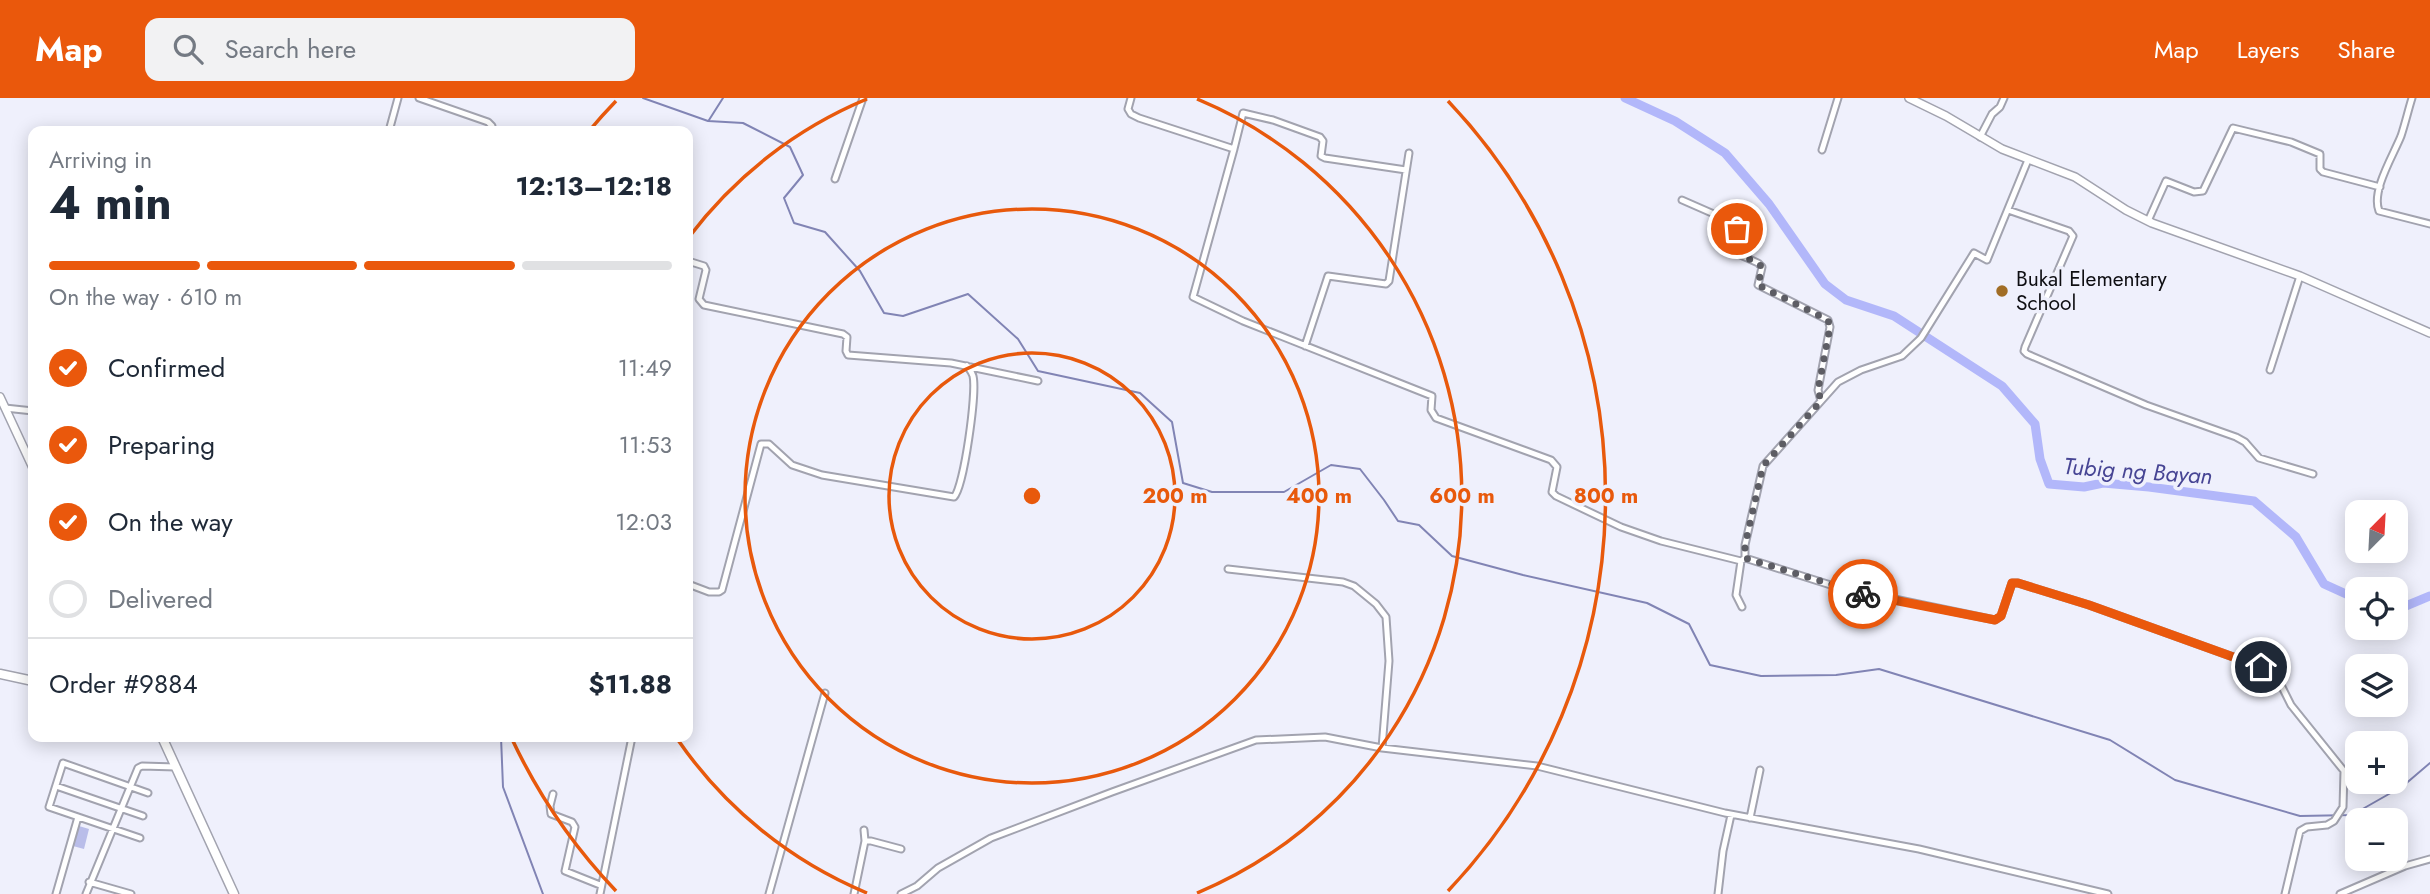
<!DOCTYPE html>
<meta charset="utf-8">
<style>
body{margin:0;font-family:Jost,sans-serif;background:#f2f2f3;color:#1f2937;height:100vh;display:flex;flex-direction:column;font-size:26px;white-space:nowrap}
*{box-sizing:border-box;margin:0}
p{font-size:23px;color:#747a83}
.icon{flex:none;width:38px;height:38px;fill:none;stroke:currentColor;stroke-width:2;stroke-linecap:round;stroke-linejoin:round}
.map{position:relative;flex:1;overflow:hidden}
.panel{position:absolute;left:28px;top:28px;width:665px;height:616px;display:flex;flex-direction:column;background:#fff;border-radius:14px;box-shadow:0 4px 18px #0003}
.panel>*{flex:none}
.needle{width:46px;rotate:24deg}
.fabs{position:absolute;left:2345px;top:402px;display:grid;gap:14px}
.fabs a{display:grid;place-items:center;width:63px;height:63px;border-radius:14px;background:#fff;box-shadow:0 4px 18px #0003;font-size:35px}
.pin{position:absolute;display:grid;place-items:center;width:60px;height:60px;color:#fff;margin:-30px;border:4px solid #fff;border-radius:50%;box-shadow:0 2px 7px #0007}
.courier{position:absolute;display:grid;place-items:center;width:70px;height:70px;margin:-35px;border:5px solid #ea580c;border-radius:50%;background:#fff;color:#222;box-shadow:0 2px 9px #0007}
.headline em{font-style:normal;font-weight:700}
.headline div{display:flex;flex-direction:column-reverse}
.headline{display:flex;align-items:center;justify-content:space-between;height:119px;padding:0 21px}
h1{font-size:46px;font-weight:700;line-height:52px}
.bar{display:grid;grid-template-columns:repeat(4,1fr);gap:10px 7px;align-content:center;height:84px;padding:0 21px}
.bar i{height:9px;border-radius:5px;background:#e0e1e3}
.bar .on{background:#ea580c}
.bar p{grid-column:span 4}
.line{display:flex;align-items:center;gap:18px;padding:0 21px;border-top:2px solid #e0e1e3}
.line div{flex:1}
ol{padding:0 21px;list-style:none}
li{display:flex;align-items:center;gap:21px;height:77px}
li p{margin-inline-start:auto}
li .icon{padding:7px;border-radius:50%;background:#ea580c;color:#fff;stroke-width:4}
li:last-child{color:#747a83}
li i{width:38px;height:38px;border:4px solid #e0e1e3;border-radius:50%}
header{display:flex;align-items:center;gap:42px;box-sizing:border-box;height:98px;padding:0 35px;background:#ea580c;color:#fff}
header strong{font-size:33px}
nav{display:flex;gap:38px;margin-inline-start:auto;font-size:24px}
.search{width:490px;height:63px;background:#f2f2f3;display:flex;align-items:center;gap:18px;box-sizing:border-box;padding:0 24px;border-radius:14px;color:#747a83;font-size:26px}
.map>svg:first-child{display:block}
.green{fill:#b9bde9}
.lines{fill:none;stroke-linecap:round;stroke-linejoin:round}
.stream{stroke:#8184b4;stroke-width:2}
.river{stroke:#b2b7fa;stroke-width:9}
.street-casing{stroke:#a2a3af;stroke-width:9}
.secondary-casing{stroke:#a2a3af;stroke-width:10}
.primary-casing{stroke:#a2a3af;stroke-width:11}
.street{stroke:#fff;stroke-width:5}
.secondary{stroke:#fff;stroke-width:7}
.primary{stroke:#fff;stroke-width:8}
.done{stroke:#5d5d64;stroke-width:7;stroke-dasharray:0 12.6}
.route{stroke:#ea580c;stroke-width:9}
.ring{fill:none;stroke:#e8590c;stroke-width:3.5}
.poi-dot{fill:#a16d25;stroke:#eff0fc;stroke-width:2.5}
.labels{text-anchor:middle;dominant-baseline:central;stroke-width:7;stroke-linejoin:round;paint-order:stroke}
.poi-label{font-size:21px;fill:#0e0e12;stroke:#eff0fc;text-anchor:start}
.water-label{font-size:23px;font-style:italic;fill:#474594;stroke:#eff0fc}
.centre{fill:#e8590c;stroke:#eff0fc;stroke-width:3.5}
.ring-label{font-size:21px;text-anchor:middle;font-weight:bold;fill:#e8590c;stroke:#eff0fc;stroke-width:7;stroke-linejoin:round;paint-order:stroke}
</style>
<header>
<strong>Map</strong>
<div class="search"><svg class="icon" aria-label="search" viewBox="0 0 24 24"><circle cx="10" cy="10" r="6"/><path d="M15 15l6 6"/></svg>Search here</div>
<nav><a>Map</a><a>Layers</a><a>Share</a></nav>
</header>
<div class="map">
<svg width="2430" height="796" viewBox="0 0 2430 796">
<rect width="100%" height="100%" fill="#eff0fc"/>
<path class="green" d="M79 728 89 731 84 751 73 748Z"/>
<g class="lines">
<path class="stream" d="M643 0 708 23 743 25 790 49 803 77 784 100 794 125 825 134 860 173 884 215 903 218 968 196 1018 241 1038 273 1140 295 1172 324 1183 385 1212 394H1284L1331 367 1360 371 1384 402 1398 423 1419 427 1452 458 1523 477 1647 505 1689 526 1710 567 1761 578 1836 577 1879 571 2110 642 2175 682 2300 718 2352 717 2403 688 2430 665
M709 22 723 0
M501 639 503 689 543 796"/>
<path class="river" d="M1625 0 1675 23 1725 55 1769 106 1825 186 1846 202 1894 218 2002 288 2035 326 2040 361 2049 386 2084 389 2103 385 2149 389 2254 403 2296 439 2324 486 2357 501
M2396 509 2401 510 2430 498"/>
<g class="street-casing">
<path id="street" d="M419 0 488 24 492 28 491 33
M1131 0 1128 11 1131 16 1139 20 1234 51 1193 199 1243 223 1432 298 1431 312 1436 320 1551 362 1557 369 1552 394 1556 398 1621 429 1661 443 1741 463 1745 460V447L1763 368 1838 284 1861 272 1902 258 1921 240 1974 155 1987 162 2028 62
M2412 0C2408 13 2405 26 2401 38 2393 58 2371 93 2379 113L2430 126
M389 33 398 0
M1980 39 1992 16 2000 9 2004 0
M1234 51 1243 15 1273 22 1320 39 1323 43 1321 58 1325 60 1406 72
M1822 52 1838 0
M835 81 863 0
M1682 102 1723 120 1737 131 1738 156 1758 165 1762 169 1758 187 1828 222 1830 229 1818 292 1821 303
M2008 112 2069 133 2073 138 2025 249 2024 253 2027 256 2146 307 2236 339 2245 344 2259 360 2313 376
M2148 123 2166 83 2194 94 2203 93 2233 30 2291 44 2320 56V71L2323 74 2380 89
M688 163 704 168 706 172 699 201 704 207 843 236 847 239 846 253 848 257 951 265 1038 283
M1305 248 1328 178 1386 186 1389 183 1409 55
M2270 272 2300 178
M5 310 33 313
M1745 460 1856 495 1880 498 1995 522 2001 518 2012 485H2018L2089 507 2261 569 2279 583 2291 607 2344 673 2343 709 2334 723 2327 727 2307 729 2300 733 2285 796
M1741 463 1736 497 1742 509
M1228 471 1343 484 1354 488 1376 506 1386 519 1389 563 1382 650
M688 486 709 494H719L722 492 761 346H769L792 367 822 377 954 399C964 389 977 294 973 278 972 274 970 272 967 268
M56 688 143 718
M553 696 550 708 551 716 572 724 575 729 565 773 600 787
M1750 720 1760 672
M140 740 49 709 63 665 148 695
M865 743H871L901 751
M89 784 131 796
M56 796 78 719
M86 796 138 670 142 668 176 669
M600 796 632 639
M769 796 825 595
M854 796 865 743 864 732
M901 796 917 788 938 770 991 740 1112 694 1256 642 1325 639 1382 650 1537 668 1725 715 1919 751 2108 796
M1718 796 1723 753 1731 717
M2340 796 2405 768 2430 761"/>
</g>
<g class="secondary-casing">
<path id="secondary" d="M1909 0 1946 18 2002 51 2075 79 2126 112 2152 125 2300 178 2430 235
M0 299 33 370"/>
</g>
<g class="primary-casing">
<path id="primary" d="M0 576 33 583
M162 639 234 796"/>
</g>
<use href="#street" class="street"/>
<use href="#secondary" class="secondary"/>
<use href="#primary" class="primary"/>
</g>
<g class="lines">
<path class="done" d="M1737 131 1738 156 1758 165 1762 169 1758 187 1828 222 1830 229 1818 292 1821 303 1763 368 1745 447V460L1863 496"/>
<path class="route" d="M1863 496 1995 522 2001 518 2012 485H2018L2089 507 2261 569"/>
</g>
<g class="ring">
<circle cx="1032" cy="398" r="143"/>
<circle cx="1032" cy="398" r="287"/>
<path d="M867 795A430 430 0 0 1 678 642M689 139A430 430 0 0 1 867 1M1197 1A430 430 0 0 1 1197 795"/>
<path d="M616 793A574 574 0 0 1 512 641M589 33A574 574 0 0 1 616 3M1448 3A574 574 0 0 1 1448 793"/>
</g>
<circle class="poi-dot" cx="2002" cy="193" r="7"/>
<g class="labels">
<g class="poi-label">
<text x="2016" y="181">Bukal Elementary<tspan x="2016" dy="24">School</tspan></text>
</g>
<g class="water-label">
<text transform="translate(2138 373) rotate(4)">Tubig ng Bayan</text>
</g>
</g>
<circle cx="1032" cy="398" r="10" class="centre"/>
<g class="ring-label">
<text x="1175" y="405">200 m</text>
<text x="1319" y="405">400 m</text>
<text x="1462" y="405">600 m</text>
<text x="1606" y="405">800 m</text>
</g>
</svg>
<div class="fabs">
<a><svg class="needle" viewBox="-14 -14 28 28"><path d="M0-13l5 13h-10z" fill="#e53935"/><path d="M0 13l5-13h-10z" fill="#747a83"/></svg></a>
<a><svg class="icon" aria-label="locate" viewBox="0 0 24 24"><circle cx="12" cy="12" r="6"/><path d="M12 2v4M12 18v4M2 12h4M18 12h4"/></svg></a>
<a><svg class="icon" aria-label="layers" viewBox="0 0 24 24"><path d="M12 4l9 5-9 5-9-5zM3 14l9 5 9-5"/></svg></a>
<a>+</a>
<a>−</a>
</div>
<div class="pin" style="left:1737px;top:131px;background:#ea580c"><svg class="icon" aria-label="bag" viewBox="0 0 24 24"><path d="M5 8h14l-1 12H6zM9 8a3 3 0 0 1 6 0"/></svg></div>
<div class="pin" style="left:2261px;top:569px;background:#1f2937"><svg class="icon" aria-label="home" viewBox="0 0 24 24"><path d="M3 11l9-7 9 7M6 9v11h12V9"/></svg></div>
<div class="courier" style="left:1863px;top:496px"><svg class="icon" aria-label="bike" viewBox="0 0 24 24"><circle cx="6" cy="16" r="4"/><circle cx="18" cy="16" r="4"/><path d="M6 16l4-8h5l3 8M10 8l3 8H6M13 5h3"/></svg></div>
<section class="panel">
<div class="headline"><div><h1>4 min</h1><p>Arriving in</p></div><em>12:13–12:18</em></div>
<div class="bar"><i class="on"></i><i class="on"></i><i class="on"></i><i></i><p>On the way · 610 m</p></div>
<ol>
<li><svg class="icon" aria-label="check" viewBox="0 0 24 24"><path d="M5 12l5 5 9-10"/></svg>Confirmed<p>11:49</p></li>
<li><svg class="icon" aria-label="check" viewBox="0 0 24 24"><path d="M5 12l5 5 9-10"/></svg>Preparing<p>11:53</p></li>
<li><svg class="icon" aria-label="check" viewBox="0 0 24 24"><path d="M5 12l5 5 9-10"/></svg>On the way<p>12:03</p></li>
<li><i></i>Delivered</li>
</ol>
<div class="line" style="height:91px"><div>Order #9884</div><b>$11.88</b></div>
</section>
</div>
